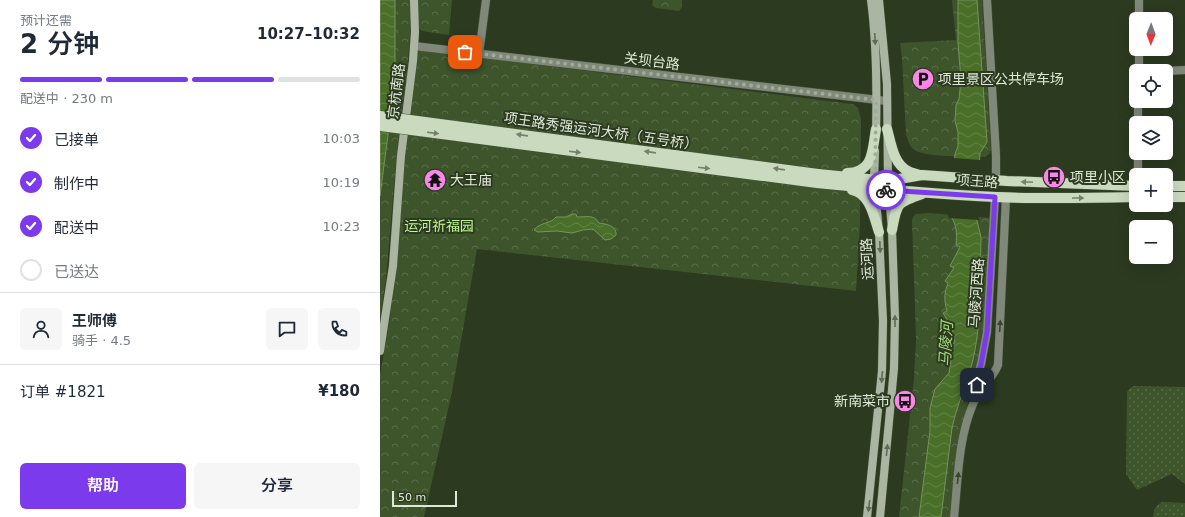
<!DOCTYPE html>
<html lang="zh">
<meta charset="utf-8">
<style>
body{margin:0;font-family:"DejaVu Sans","Noto Sans SC",sans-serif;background:#f6f6f7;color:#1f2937;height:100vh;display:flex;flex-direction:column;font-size:15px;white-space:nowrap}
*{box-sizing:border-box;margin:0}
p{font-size:13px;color:#747a83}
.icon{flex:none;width:22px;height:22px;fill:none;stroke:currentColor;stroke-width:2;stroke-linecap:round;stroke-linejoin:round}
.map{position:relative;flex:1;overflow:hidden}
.drawer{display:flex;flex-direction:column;background:#fff;width:380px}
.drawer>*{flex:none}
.needle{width:26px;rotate:181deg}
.fabs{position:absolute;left:749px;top:12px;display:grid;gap:8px}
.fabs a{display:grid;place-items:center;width:44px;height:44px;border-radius:6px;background:#fff;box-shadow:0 4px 16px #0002;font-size:20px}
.scale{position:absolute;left:12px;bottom:10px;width:65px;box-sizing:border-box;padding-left:4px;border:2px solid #dee8d8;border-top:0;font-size:11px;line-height:14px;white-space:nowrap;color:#dee8d8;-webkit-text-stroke:3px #2c3a20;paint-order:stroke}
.pin{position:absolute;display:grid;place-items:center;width:34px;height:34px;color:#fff;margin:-17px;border-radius:8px;box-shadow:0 2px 6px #0006}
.courier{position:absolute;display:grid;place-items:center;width:40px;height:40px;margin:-20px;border:3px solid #7c3aed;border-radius:50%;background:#fff;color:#222;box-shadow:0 1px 5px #0007}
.summary em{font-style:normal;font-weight:600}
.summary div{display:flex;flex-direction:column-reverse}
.summary{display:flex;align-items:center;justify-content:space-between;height:68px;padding:0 20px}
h1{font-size:26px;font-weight:600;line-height:30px}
.bar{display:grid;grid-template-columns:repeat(4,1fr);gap:6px 4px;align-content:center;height:48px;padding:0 20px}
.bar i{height:5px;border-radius:3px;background:#e0e1e3}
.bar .on{background:#7c3aed}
.bar p{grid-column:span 4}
.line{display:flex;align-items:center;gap:10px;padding:0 20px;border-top:1px solid #e0e1e3}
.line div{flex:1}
.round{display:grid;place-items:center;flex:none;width:42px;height:42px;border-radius:6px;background:#f6f6f7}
ol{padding:0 20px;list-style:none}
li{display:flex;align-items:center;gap:12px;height:44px}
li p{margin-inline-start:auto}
li .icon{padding:4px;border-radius:50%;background:#7c3aed;color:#fff;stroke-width:4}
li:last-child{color:#747a83}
li i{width:22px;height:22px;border:2px solid #e0e1e3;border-radius:50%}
.cta{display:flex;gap:8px;margin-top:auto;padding:8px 20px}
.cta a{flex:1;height:46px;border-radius:6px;background:#7c3aed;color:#fff;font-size:16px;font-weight:600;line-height:46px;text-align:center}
.cta a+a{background:#f6f6f7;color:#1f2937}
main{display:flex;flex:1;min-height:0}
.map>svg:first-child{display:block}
.forest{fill:url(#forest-crowns)}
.garden{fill:url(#garden-dots)}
.water{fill:url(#water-waves);stroke:#76935e}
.pier{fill:#2c3a20}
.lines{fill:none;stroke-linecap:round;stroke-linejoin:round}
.street-casing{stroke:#48563d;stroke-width:9}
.secondary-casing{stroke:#48563d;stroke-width:9}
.primary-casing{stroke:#48563d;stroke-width:11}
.street{stroke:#80887a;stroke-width:8}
.secondary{stroke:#aab6a1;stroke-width:8}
.primary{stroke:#cadabf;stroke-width:10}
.primary-bridge-casing{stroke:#48563d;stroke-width:11;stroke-linecap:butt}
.primary-bridge{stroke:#cadabf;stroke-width:10}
.oneway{fill:#5e6c54}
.oneway2{fill:#738268}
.oneway3{fill:#39462e}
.done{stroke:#a0ab98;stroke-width:4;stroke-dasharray:0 7.2}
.route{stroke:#7c3aed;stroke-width:5}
.labels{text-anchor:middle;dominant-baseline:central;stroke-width:4;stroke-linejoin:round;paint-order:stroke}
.street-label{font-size:14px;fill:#dee8d8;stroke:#2c3a20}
.poi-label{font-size:14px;fill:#dee8d8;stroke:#2c3a20;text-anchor:start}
.park-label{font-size:14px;fill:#bef494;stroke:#2c3a20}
.water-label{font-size:15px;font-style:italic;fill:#a5da7b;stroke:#2c3a20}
</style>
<main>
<section class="drawer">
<div class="summary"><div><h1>2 分钟</h1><p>预计还需</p></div><em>10:27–10:32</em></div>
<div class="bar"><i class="on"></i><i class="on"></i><i class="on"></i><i></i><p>配送中 · 230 m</p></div>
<ol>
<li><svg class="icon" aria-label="check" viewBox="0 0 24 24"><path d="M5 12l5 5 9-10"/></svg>已接单<p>10:03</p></li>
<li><svg class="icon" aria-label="check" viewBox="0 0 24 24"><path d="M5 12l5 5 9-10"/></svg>制作中<p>10:19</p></li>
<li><svg class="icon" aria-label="check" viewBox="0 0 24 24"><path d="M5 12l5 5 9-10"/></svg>配送中<p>10:23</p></li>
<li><i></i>已送达</li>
</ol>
<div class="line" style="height:72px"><a class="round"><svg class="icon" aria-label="person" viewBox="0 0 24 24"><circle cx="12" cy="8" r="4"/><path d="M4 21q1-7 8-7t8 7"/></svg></a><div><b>王师傅</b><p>骑手 · 4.5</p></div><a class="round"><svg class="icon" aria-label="chat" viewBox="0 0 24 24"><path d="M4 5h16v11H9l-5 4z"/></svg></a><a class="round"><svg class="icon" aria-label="phone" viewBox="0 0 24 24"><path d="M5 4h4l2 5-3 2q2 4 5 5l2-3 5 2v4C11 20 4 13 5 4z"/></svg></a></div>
<div class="line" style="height:52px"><div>订单 #1821</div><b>¥180</b></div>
<div class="cta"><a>帮助</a><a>分享</a></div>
</section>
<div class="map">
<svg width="805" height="517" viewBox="0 0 805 517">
<defs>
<pattern id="forest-crowns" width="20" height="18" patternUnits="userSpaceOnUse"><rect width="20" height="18" fill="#3e552c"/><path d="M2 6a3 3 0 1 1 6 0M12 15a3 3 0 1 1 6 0" fill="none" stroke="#596d4a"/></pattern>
<pattern id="garden-dots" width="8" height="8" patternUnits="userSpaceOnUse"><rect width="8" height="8" fill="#3e552c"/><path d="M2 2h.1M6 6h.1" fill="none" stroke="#596d4a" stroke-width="1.8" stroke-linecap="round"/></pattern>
<pattern id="water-waves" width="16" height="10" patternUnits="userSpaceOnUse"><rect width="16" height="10" fill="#4a6f29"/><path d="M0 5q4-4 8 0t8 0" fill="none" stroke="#648447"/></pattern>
</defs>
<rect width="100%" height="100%" fill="#2c3a20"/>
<path class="forest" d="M15 0H30V33L27 72 17 151 6 278 0 319V196L15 81Z
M38 0H72L69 35 42 31 38 27Z
M273 0H302V7L299 11 276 8 272 5Z
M572 0H602L611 150 609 154 605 157C591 156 543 158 533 149 529 145 528 140 526 135L522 58 520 43 576 40Z
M40 50 473 104 478 108 481 119 480 223 476 291 97 249 72 392 44 517H0V375L10 318 17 256 25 146 36 55Z
M549 213 612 218 604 331 599 361 580 434 576 456 570 517H519L534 378 536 339 532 221 533 217 536 214Z"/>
<path class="garden" d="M754 386 805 387V484L792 474 757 490 746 474 747 392 750 388Z
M782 502 805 503V517H773C774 509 775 506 782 502Z"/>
<path class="water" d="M0 0H15V81L0 196Z
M578 0H597L607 142 600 153 596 217 601 237 600 287 589 291 588 299 590 304 600 309C598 330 596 353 589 374 583 392 576 409 572 428L561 517H539L550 431V408L555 389 569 373 572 354 571 344 575 343 571 326 563 313 567 311C564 301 564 293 568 283L565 281 574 268 570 266 580 247 576 245C577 233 577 225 570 215L575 154 578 146V132L575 121 576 105 579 99 581 80 578 43Z
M192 214H196L197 217C206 217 214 214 219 223 227 224 237 226 236 235L231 239 225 240 213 229 203 230 192 233 177 231 158 232 154 230C160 222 171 224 176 217H186Z"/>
<path class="pier" d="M573 158 600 160 601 173 598 217 600 220 569 218 568 216Z"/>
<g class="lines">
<g class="street-casing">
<path id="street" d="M607 0 616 156V180
M759 19V0
M34 46 507 101
M99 54 106 0
M759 71V49
M786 71 805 70
M758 123V101
M758 175V153
M602 387 597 385 596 381 601 364 607 332 615 197
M574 517C578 480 578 439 593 404 599 389 612 380 618 365L626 197"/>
</g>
<g class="secondary-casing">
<path id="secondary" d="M491 0C497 45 497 90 496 135
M499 0 507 84 508 181 512 230 515 318 514 368 500 517
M0 351 13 266 21 156 33 61 35 32 34 0
M487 517 502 371 503 321 499 232 494 180 495 151"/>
</g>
<g class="primary-casing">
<path id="primary" d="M507 129C511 142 513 164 528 171 531 173 536 174 540 175
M467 173C494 172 492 151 496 129
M438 174 508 181 542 175 627 181 756 186
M437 183C497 189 556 194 616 197 663 199 709 198 756 197
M786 186H805
M472 190C490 193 494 217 499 232
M786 197H805
M512 230C517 203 516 203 542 194"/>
</g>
<use href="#street" class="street"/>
<use href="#secondary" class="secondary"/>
<use href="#primary" class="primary"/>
<g class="primary-bridge-casing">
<path id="primary-bridge" d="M0 116 438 174
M0 126 437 183"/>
</g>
<use href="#primary-bridge" class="primary-bridge"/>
</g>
<defs><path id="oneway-solid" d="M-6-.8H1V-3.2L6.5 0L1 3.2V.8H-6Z"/></defs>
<g class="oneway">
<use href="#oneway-solid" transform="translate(495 39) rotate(87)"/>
<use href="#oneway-solid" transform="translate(500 247) rotate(88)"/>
<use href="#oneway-solid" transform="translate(515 321) rotate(-90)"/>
<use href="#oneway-solid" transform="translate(502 377) rotate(95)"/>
<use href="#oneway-solid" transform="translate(507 450) rotate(-84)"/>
<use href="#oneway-solid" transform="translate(489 506) rotate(97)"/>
</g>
<g class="oneway2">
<use href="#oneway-solid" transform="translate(53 133) rotate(7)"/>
<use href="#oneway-solid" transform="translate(142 135) rotate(-172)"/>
<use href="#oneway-solid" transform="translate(195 152) rotate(7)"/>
<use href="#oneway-solid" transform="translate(270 152) rotate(-172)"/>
<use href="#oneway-solid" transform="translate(324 168) rotate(7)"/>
<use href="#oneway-solid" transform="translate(399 169) rotate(-172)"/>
<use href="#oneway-solid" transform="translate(647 182) rotate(-177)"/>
<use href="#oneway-solid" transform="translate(698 198)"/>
</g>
<g class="oneway3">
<use href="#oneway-solid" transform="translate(620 326) rotate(-87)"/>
<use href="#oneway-solid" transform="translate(578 478) rotate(-84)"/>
</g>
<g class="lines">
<path class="done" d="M85 52 496 100 495 189 506 190"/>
<path class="route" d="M506 190 615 197 607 332 601 364 596 381 597 385"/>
</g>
<defs>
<g id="parking-disc" transform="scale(1.15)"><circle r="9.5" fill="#fa87e7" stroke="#2c3a20"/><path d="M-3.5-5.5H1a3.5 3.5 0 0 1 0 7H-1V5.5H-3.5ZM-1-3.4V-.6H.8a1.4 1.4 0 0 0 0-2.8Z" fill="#111"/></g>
<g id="bus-disc" transform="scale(1.15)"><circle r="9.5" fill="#fa87e7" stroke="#2c3a20"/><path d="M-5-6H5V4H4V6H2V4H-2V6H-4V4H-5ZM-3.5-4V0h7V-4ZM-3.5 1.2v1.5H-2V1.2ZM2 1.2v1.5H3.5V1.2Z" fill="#111"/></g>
<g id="temple-disc" transform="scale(1.15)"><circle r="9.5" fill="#fa87e7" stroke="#2c3a20"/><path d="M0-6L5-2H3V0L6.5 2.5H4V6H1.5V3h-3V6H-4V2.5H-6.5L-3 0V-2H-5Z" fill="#111"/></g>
</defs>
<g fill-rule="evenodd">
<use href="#parking-disc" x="543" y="79"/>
<use href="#bus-disc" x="674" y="177"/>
<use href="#temple-disc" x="55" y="180"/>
<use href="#bus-disc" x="525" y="401"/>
</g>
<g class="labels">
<g class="street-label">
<text transform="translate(272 61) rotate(7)">关坝台路</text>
<text transform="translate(16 91) rotate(-83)">京杭南路</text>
<text transform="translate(221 131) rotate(8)">项王路秀强运河大桥（五号桥）</text>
<text transform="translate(597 181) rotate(4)">项王路</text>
<text transform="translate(487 259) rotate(-93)">运河路</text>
<text transform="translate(596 293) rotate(-86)">马陵河西路</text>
</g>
<g class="poi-label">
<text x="558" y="79">项里景区公共停车场</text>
<text x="690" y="177">项里小区</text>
<text x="70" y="180">大王庙</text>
<text x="510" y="401" text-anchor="end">新南菜市</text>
</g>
<g class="park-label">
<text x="59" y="226">运河祈福园</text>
</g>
<g class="water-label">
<text transform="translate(566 344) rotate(-87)">马陵河</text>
</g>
</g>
</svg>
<div class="fabs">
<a><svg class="needle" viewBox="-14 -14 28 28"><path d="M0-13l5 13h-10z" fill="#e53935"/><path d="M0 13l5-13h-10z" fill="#747a83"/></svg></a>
<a><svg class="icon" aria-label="locate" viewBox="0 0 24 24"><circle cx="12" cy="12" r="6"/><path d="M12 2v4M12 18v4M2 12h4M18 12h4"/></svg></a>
<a><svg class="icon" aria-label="layers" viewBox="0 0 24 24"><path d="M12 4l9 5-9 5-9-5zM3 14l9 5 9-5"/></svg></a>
<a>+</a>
<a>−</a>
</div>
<div class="scale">50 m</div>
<div class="pin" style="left:85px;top:52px;background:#ea580c"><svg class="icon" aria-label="bag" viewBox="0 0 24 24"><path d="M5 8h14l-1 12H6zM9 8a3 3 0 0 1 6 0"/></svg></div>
<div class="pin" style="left:597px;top:385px;background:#1f2937"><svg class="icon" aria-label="home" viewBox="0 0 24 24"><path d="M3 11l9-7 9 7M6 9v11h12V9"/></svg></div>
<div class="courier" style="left:506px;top:190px"><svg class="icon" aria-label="bike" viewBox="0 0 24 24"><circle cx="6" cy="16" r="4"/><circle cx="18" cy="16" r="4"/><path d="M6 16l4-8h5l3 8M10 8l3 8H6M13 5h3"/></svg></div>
</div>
</main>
